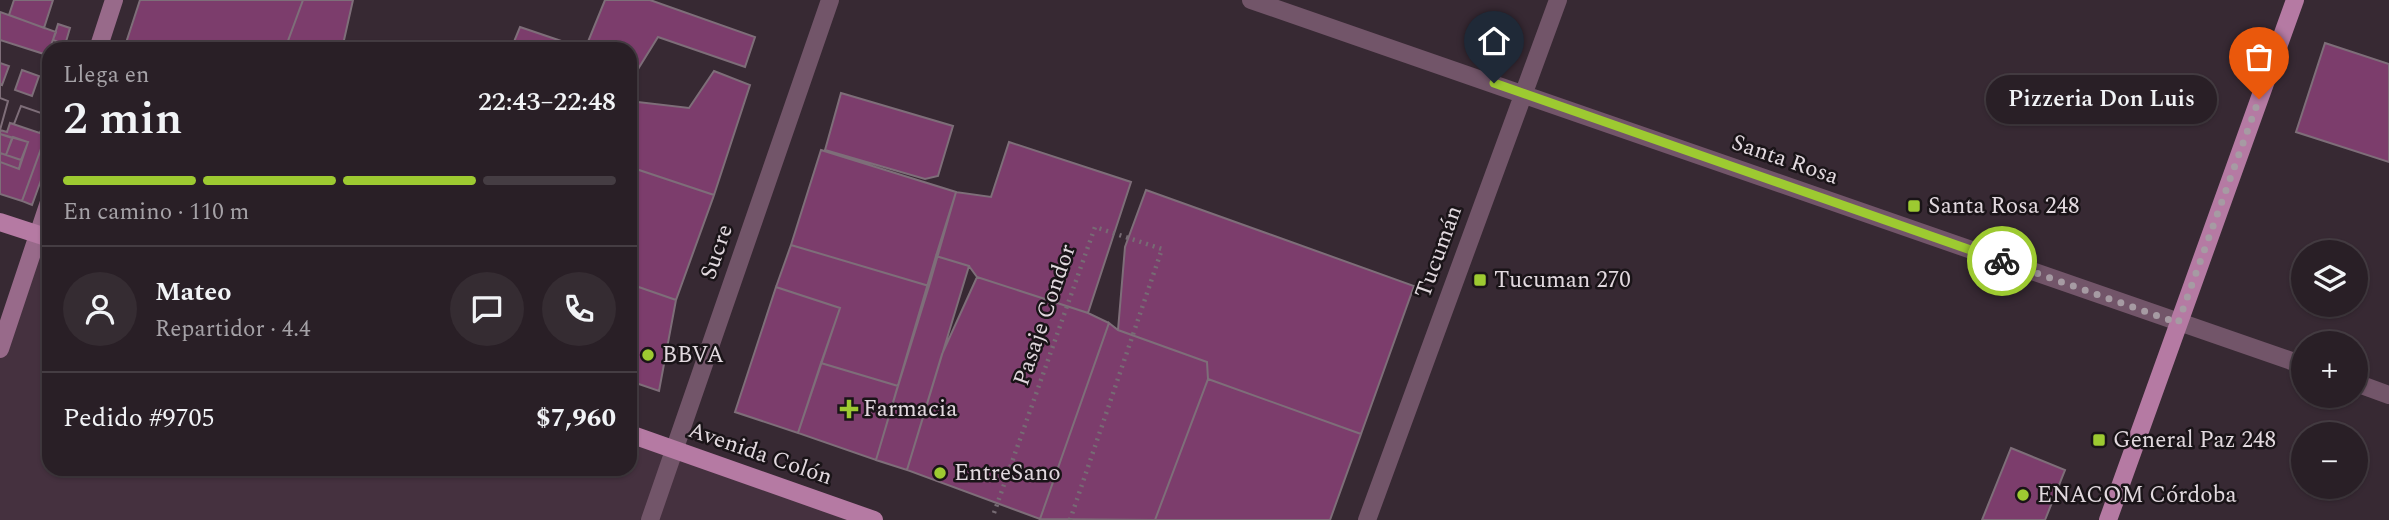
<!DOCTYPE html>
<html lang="es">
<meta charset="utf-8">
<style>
body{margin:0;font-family:Spectral,serif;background:#352c32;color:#f1f3f6;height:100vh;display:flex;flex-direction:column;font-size:26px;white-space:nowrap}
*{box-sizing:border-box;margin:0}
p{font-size:23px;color:#a5a2a7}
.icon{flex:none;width:38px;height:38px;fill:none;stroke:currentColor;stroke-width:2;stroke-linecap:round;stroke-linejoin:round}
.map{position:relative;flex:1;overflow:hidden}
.side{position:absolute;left:42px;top:42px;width:595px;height:434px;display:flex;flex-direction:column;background:#291f26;border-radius:21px;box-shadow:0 2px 5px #0004,0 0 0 2px #453d43}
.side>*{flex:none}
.tools{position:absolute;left:2291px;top:240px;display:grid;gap:14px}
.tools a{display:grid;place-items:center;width:77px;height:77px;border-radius:50%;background:#291f26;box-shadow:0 2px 5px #0004,0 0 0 2px #453d43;font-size:35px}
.pin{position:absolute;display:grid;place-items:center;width:60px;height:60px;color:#fff;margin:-72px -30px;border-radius:50% 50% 50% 0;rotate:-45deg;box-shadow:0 0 7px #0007}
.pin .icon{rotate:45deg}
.courier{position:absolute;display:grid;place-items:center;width:70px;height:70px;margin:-35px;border:5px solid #9dca31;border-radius:50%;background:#fff;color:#222;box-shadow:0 2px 9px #0007}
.bubble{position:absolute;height:49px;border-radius:24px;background:#291f26;box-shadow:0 2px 5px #0004,0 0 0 2px #453d43;font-size:23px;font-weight:600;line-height:49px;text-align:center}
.head em{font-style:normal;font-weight:600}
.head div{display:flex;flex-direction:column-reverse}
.head{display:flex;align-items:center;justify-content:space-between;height:119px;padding:0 21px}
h1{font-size:46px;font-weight:600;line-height:52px}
.bar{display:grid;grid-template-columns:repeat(4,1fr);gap:10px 7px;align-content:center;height:84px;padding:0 21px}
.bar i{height:9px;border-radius:5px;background:#453d43}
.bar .on{background:#9dca31}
.bar p{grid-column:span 4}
.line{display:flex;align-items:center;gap:18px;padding:0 21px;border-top:2px solid #453d43}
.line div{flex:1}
.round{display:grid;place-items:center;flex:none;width:74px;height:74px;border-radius:37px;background:#352c32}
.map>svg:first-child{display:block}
.built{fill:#45313f}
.building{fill:#7c3d6c;stroke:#7e6e79;stroke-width:2;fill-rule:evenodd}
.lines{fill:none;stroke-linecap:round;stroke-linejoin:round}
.path{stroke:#776b74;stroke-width:4.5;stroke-dasharray:2 5;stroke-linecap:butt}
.street{stroke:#725569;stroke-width:18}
.secondary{stroke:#986a8a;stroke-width:18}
.primary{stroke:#b57aa3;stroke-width:18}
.done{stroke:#a69ba3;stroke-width:7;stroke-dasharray:0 12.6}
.route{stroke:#9dca31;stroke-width:9}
.poi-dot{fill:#9dca31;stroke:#1a1418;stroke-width:2.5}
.labels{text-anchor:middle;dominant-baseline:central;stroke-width:5;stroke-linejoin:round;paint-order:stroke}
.street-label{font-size:23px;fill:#e2d9df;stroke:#1a1418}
.poi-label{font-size:23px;fill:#e2d9df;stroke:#1a1418;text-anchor:start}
</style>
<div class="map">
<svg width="2389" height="520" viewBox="0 0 2389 520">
<rect width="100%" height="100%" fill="#372933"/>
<path class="built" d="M38 235 49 238V469H630V441L858 520H0V349Z"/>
<path class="building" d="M14 0H53L44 28 9 15Z
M140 0H303L285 49H124Z
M303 0H353L342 49H285Z
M605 0H650L755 37 745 67 658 37 630 82V49H585Z
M0 12 56 32 47 55 0 40Z
M58 24 70 28 65 45 53 40Z
M520 27 585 49H511Z
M0 40 47 55 43 65 49 67V117L43 134 40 133 47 115 21 106 14 124 10 123 7 132 0 130 8 101 0 98V84L2 85 9 66 0 63ZM22 70 39 76 32 96 15 90Z
M0 40 47 55 43 65 49 67V117L43 134 40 133 47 115 21 106 14 124 10 123 7 132 0 130 8 101 0 98Z
M2325 43 2389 64V162L2296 132Z
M714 71 750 85 714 195 630 167V110L638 102 689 108Z
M841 93 953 126 938 176 925 179 825 150Z
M10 123 46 135 22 201 0 194V162L19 169 28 142 0 134V130L7 132Z
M0 134 12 138 6 155 0 153Z
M46 135 49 136V158L32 205 22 201Z
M13 137 28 142 21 160 6 155Z
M1009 142 1131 182 1088 313 977 277 969 266 936 256 956 192 991 197Z
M821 150 956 192 929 286 791 245Z
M0 153 21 160 19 169 0 162Z
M630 167 714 195 676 300 630 284Z
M1146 190 1414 286 1361 434 1208 379 1207 362 1118 330 1125 247Z
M791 245 929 286 898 386 821 363 840 308 776 287Z
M936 256 969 266 907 470 876 460Z
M977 277 1088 313 1109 323 1040 519 907 470 942 354Z
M630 284 676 300 659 391 630 381Z
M776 287 840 308 798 433 735 412Z
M1109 323 1118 330 1207 362 1208 379 1155 520 1040 519Z
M821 363 898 386 876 460 798 433Z
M1208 379 1361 434 1330 520H1155Z
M2011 448 2065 470 2045 520H1982Z"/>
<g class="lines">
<path class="path" d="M994 513 1095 227 1162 249 1070 520"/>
<path class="street" d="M1251 0 2303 365
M2356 383 2389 395
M650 520 830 0
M1367 520 1558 0"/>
<path class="secondary" d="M98 49 114 0
M0 349 49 202"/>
<path class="primary" d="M0 222 49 238
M630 434 874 520
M2108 520 2295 0"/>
</g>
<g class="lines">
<path class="done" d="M2002 261 2178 323 2259 99"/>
<path class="route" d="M1494 83 2002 261"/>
</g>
<g class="poi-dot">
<rect x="1907" y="199" width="14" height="14" rx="3.5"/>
<rect x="1473" y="273" width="14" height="14" rx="3.5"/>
<circle cx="648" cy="355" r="7"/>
<path d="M845.5 398.5h7v7h7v7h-7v7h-7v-7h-7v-7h7z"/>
<rect x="2092" y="433" width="14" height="14" rx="3.5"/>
<circle cx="940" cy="473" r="7"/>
<circle cx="2023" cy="495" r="7"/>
</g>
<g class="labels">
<g class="street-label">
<text transform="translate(1785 160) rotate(19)">Santa Rosa</text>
<text transform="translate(717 252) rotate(-71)">Sucre</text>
<text transform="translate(1439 252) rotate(-70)">Tucumán</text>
<text transform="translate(1045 315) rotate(-71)">Pasaje Condor</text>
<text transform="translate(760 454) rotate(19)">Avenida Colón</text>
</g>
<g class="poi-label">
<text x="1928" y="206">Santa Rosa 248</text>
<text x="1494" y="280">Tucuman 270</text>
<text x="662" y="355">BBVA</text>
<text x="863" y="409">Farmacia</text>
<text x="2113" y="440">General Paz 248</text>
<text x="954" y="473">EntreSano</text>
<text x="2037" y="495">ENACOM Córdoba</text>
</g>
</g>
</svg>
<div class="tools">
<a><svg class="icon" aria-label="layers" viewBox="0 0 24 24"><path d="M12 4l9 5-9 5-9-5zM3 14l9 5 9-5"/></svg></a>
<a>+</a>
<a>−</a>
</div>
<div class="pin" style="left:2259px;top:99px;background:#ea580c"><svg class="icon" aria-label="bag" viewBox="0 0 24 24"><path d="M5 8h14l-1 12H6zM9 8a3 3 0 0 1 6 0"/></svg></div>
<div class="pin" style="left:1494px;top:83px;background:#1f2937"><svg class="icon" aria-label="home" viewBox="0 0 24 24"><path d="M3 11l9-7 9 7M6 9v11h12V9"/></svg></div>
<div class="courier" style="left:2002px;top:261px"><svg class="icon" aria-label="bike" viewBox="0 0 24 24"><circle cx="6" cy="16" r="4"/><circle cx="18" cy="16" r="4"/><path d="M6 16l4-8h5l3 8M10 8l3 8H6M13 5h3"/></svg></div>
<div class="bubble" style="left:1986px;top:75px;width:231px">Pizzeria Don Luis</div>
<section class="side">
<div class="head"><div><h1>2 min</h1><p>Llega en</p></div><em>22:43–22:48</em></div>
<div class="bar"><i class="on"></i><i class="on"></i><i class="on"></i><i></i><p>En camino · 110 m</p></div>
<div class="line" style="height:126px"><a class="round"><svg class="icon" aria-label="person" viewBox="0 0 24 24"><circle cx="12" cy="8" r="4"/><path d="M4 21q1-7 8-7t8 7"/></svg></a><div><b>Mateo</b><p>Repartidor · 4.4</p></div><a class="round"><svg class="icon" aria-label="chat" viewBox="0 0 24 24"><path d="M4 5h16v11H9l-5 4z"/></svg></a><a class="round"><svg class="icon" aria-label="phone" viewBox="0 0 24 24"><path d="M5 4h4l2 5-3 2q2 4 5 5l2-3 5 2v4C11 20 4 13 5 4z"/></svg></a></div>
<div class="line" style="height:91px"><div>Pedido #9705</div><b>$7,960</b></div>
</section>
</div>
